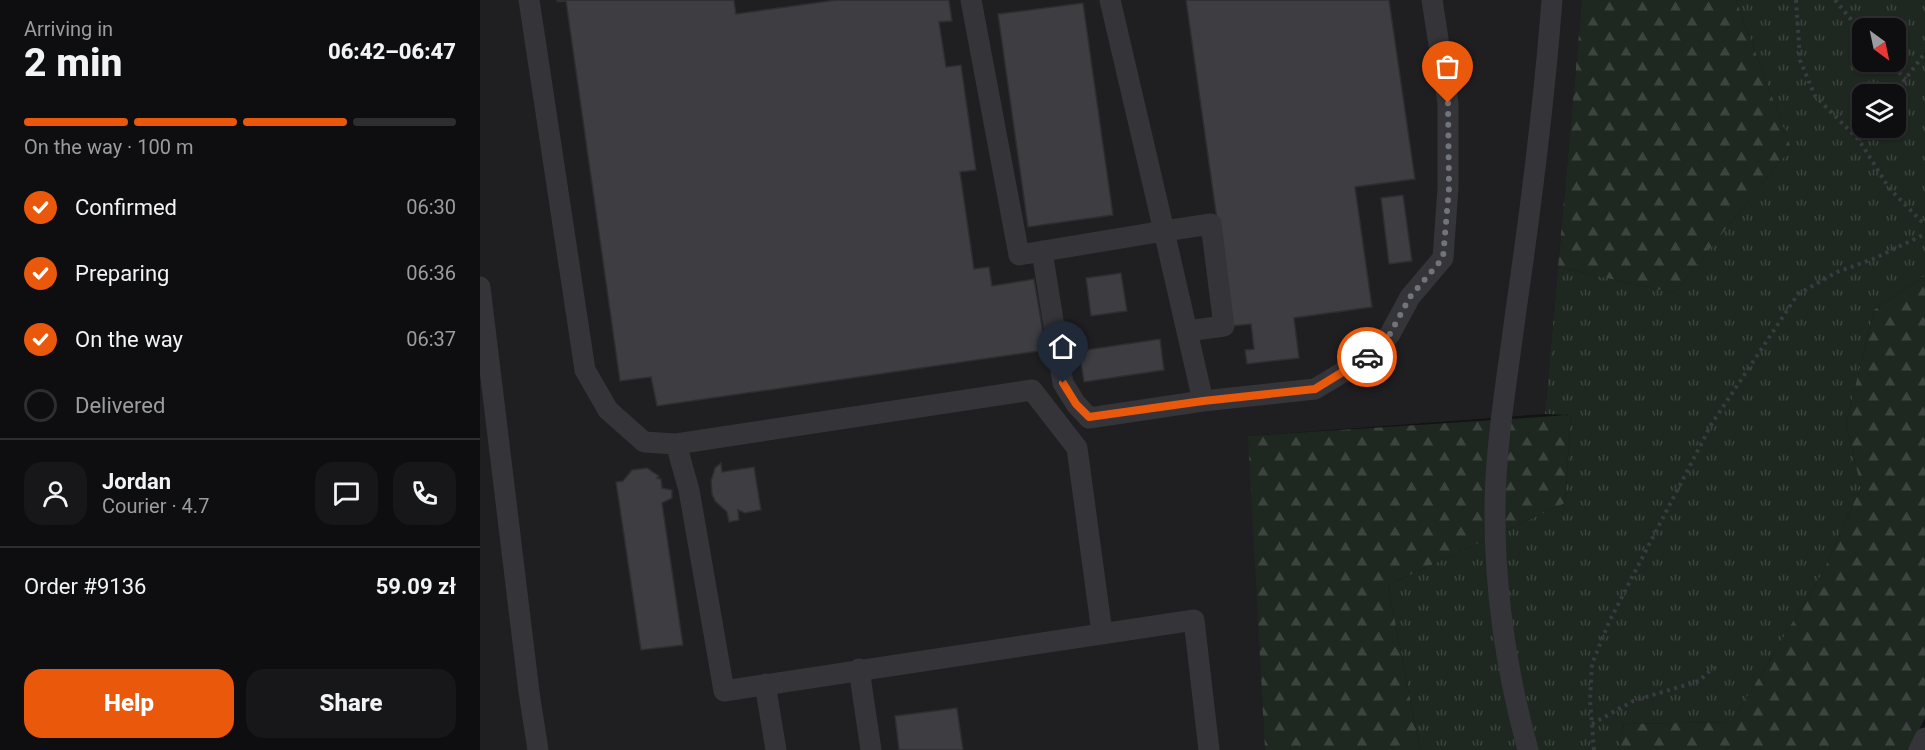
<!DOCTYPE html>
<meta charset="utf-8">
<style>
body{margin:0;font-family:Roboto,sans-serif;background:#171719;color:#f1f3f6;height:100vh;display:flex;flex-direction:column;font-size:22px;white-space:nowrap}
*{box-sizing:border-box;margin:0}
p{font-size:20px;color:#9b9c9f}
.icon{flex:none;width:33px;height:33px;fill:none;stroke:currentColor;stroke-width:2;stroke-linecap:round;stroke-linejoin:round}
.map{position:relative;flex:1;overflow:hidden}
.panel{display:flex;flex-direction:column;background:#0e0e10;width:480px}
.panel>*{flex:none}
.needle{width:39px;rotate:147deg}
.buttons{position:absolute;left:1372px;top:18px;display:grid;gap:12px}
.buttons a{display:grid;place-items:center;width:54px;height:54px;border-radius:12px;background:#0e0e10;box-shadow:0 2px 4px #0004,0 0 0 2px #2e2e30;font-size:30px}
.pin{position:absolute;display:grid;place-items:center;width:51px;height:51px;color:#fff;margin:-62px -26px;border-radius:50% 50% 50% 0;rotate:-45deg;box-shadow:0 0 6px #0007}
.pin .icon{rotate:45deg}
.courier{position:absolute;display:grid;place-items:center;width:60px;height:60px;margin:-30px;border:4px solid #ea580c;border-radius:50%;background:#fff;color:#222;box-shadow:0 2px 8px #0007}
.head em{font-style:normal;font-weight:800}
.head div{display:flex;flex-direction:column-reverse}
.head{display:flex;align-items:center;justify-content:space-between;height:102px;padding:0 24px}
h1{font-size:39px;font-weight:800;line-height:45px}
.bar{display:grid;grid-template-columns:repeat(4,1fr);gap:9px 6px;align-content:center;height:72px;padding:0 24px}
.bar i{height:8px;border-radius:4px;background:#2e2e30}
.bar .current{background:#ea580c}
.bar p{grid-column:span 4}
.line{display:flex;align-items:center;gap:15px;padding:0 24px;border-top:2px solid #2e2e30}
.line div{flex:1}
.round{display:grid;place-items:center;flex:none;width:63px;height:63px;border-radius:18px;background:#171719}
ol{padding:0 24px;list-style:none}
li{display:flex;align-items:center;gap:18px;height:66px}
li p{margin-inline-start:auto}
li .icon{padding:6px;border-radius:50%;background:#ea580c;color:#fff;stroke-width:4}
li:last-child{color:#9b9c9f}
li i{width:33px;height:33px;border:3px solid #2e2e30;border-radius:50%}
.button{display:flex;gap:12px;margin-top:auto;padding:12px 24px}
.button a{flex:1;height:69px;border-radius:18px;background:#ea580c;color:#fff;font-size:24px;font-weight:800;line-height:69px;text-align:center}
.button a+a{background:#171719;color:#f1f3f6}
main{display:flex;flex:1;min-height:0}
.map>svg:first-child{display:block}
.built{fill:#1f1f22}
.grass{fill:url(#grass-tufts);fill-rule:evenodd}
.forest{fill:url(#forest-firs)}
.building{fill:#3d3d42;stroke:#2e2d30;stroke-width:1.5}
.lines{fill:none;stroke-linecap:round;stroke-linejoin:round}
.path{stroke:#3a3b40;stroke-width:4;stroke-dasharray:3 4.5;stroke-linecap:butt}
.minor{stroke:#343439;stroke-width:21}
.done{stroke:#72747c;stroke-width:6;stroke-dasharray:0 10.8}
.route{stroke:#ea580c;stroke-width:8}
</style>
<main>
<section class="panel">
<div class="head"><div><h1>2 min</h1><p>Arriving in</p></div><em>06:42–06:47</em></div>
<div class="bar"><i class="current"></i><i class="current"></i><i class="current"></i><i></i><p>On the way · 100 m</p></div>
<ol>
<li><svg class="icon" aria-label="check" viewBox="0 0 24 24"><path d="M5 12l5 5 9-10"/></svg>Confirmed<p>06:30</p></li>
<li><svg class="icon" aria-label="check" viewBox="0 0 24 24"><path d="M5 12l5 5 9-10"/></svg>Preparing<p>06:36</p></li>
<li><svg class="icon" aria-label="check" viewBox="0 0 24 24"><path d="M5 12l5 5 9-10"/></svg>On the way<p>06:37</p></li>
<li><i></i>Delivered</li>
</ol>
<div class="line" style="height:108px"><a class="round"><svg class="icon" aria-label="person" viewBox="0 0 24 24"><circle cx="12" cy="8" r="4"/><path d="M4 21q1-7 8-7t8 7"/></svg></a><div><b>Jordan</b><p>Courier · 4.7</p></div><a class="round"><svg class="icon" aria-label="chat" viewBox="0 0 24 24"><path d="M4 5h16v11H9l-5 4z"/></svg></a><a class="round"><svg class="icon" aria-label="phone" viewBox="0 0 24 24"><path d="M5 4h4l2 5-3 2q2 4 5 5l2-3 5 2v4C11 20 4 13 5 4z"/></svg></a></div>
<div class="line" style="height:78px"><div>Order #9136</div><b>59.09 zł</b></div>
<div class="button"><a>Help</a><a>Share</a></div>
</section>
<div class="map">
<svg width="1445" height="750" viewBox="0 0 1445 750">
<defs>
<pattern id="grass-tufts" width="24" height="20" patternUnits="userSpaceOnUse" patternTransform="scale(1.5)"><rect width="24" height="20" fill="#1f2721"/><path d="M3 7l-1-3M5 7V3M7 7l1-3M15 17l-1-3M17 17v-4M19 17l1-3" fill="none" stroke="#3d443f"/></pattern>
<pattern id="forest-firs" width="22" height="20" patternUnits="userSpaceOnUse" patternTransform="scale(1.5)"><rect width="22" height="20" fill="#1f2721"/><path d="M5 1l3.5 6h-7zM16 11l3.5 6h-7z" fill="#3d443f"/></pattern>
</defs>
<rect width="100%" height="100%" fill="#131315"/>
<path class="built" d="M0 0H1102L1065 414 769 436 785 750H0Z"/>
<path class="grass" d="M1256 0H1445V276L1394 310 1366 424 1381 487 1343 572 1252 722 1144 724 1138 750H940L908 585 1085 503 1091 415 1065 414 1078 267 1194 293 1311 148ZM1383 28H1416V62H1383ZM1383 94H1416V128H1383Z"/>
<path class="forest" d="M1102 0H1256L1311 148 1194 293 1078 267Z
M1445 276V718L1429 750H1138L1144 724 1252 722 1343 572 1381 487 1366 424 1394 310Z
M1091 415 1085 503 908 585 940 750H785L768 436Z"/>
<path class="building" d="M77 0H254L256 14 356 0H469L472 21 459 22 466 67 481 65 496 170 480 172 494 269 509 267 512 286 554 279 566 350 177 406 171 377 140 381 86 1 77 2Z
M706 0H909L935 179 875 187 892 307 814 318 819 358 767 364 765 350 774 349 771 324 752 326Z
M603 3 633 215 548 227 518 14Z
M923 195 932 261 909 264 901 198Z
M641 273 647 311 611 316 606 278Z
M680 339 684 370 604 382 599 351Z
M241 463 242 472 274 467 281 510 265 513 258 510 259 520 249 522 247 512 235 501 232 494 231 481 235 468Z
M167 468 179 476 177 478 181 479 182 488 192 490V498L182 503 203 645 161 650 136 482 143 481 152 470Z
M477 708 483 750H419L415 716Z"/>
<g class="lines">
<path class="path" d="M1316 0 1320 60 1335 96 1379 140 1409 188 1445 225
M1355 0 1383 34
M1408 62 1426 79
M1414 94 1445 53
M1379 140 1389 128
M1112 724 1153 701 1219 681 1234 667
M1114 750 1110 700 1112 664 1129 622 1231 425 1318 294 1357 272 1393 259 1445 234"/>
<path class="minor" d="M49 0 105 370 128 410 164 442 196 444 209 490 244 691 714 620 729 750
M491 0 539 255 684 231 723 401 609 418 596 404 583 383 562 251
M630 0 684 231 731 224 744 326 707 331
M0 287 49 692 58 750
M723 401 835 389 888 357 910 334 930 297 963 258 968 188V103L952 0
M196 444 552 390 597 448 622 633
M379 669 391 750
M285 684 296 750
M1048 750C1026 670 1014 587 1015 504 1016 439 1028 374 1036 310 1051 207 1064 104 1072 0
M1439 750 1445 738"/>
</g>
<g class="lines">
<path class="done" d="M887 357 910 334 930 297 963 258 969 188 968 103"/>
<path class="route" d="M583 383 596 404 609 417 723 401 835 389 887 357"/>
</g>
</svg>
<div class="buttons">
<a><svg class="needle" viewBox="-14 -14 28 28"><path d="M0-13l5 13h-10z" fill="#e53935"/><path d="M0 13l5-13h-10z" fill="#9b9c9f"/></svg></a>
<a><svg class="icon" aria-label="layers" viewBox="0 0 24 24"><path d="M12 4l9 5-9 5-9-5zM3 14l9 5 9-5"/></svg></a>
</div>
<div class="pin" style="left:968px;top:103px;background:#ea580c"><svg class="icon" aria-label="bag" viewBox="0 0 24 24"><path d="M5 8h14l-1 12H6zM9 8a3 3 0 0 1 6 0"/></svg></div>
<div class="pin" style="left:583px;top:383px;background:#1f2937"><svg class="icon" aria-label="home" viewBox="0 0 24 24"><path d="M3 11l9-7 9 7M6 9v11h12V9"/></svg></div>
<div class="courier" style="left:887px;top:357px"><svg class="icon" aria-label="car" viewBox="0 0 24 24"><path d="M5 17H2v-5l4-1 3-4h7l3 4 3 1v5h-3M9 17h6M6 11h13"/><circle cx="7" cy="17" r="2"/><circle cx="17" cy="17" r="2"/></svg></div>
</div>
</main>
